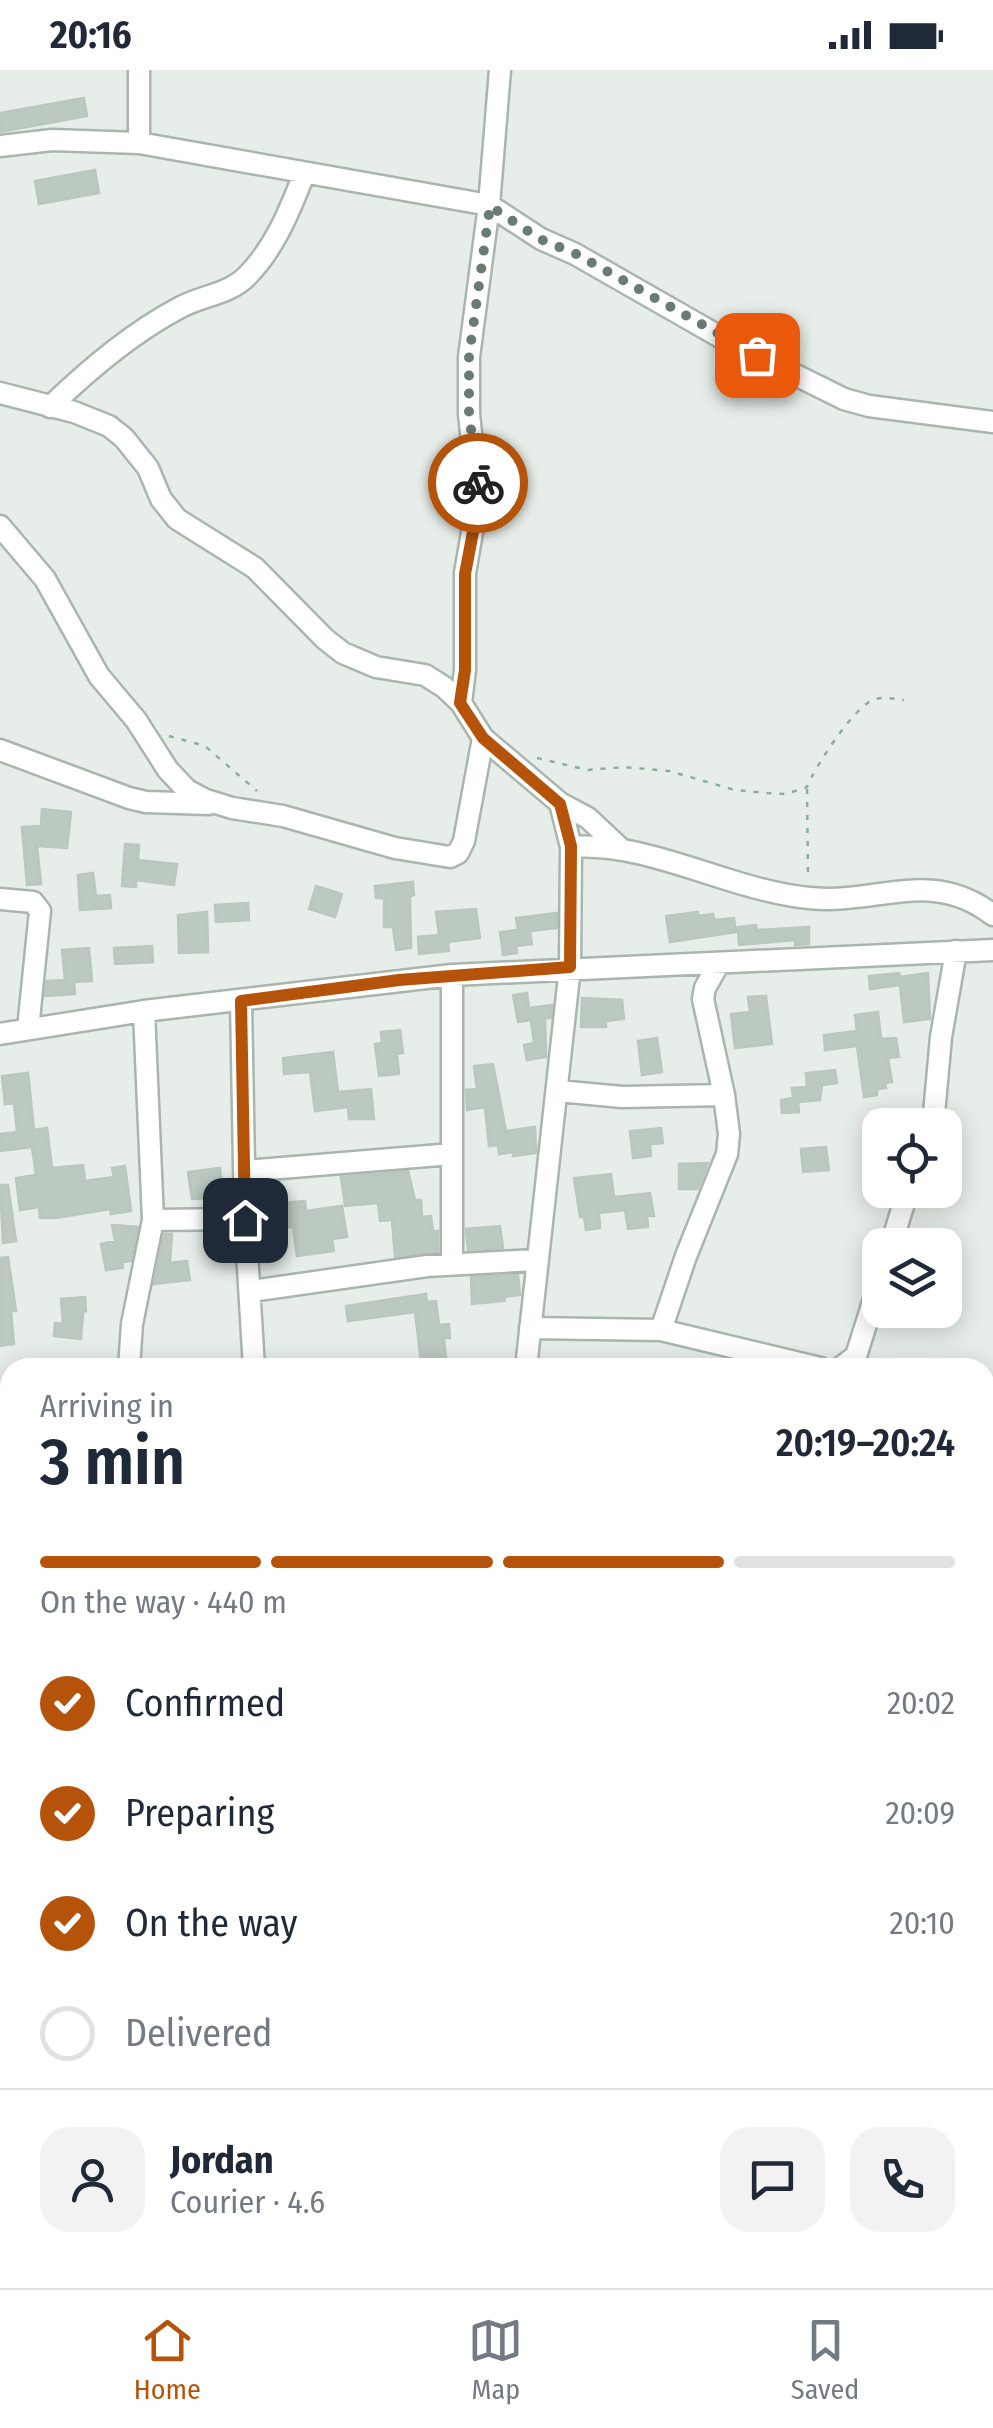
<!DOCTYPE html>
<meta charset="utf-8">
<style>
body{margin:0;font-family:"Fira Sans Condensed",sans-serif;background:#f2f2f3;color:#1f2937;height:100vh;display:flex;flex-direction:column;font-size:38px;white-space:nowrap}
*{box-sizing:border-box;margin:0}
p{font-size:32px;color:#747a83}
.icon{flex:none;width:55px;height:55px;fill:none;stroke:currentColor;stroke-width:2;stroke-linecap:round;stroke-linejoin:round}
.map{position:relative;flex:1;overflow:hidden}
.details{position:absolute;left:0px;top:1288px;width:995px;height:932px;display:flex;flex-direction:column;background:#fff;border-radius:30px 30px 0 0;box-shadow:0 5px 25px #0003}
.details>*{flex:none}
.buttons{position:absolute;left:862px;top:1038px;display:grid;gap:20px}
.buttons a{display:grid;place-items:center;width:100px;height:100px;border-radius:20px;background:#fff;box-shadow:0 5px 25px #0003;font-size:50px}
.pin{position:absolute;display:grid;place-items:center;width:85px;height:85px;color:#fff;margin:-42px;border-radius:20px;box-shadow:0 5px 15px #0006}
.courier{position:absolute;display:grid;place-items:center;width:100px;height:100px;margin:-50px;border:8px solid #b45309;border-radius:50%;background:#fff;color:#222;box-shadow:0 2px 12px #0007}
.head em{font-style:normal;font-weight:600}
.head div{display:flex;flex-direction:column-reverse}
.head{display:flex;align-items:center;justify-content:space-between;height:170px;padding:0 40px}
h1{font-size:65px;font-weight:600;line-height:75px}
.bar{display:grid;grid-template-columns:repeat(4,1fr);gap:15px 10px;align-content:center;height:120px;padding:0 40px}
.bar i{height:12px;border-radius:8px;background:#e0e1e3}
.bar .active{background:#b45309}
.bar p{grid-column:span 4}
.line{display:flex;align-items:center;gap:25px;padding:0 40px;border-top:2px solid #e0e1e3}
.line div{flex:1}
.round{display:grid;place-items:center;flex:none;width:105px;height:105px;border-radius:30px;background:#f2f2f3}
ol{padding:0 40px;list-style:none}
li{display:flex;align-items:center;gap:30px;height:110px}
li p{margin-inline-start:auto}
li .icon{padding:10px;border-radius:50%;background:#b45309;color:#fff;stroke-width:4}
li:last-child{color:#747a83}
li i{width:55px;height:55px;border:5px solid #e0e1e3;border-radius:50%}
.status{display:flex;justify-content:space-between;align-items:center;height:70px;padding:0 50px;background:#fff;direction:ltr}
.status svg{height:28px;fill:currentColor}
.dock{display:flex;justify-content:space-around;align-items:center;height:140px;border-top:2px solid #e0e1e3;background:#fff;font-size:28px;color:#747a83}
.dock a{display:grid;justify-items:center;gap:5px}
.dock .active{color:#b45309}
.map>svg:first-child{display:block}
.building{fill:#bcc9c1;stroke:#b9c7be;stroke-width:2.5}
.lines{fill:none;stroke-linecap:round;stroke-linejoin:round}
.minor-casing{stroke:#a9b6ae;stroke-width:25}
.path{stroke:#8aaf99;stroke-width:2.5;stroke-dasharray:5 8;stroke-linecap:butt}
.minor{stroke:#fff;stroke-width:20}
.done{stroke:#6a7c72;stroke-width:10;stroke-dasharray:0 18}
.route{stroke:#b45309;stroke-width:12}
</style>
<div class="status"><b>20:16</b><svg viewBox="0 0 49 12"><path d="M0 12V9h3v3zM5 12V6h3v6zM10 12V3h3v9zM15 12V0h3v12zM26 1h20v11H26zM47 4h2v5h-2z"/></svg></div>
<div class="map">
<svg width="993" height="2218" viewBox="0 0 993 2218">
<rect width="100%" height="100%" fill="#e7eee9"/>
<path class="building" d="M84 28 87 46 0 62V43Z
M95 100 99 123 39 134 35 111Z
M42 739 71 742 67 778 37 776 41 814 27 815 22 757 41 756Z
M125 774 139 775 138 790 177 794 174 815 136 810V817L122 816Z
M93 803 96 826 110 825 111 838 80 840 78 805Z
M413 812 414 825 410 826 411 878 396 880 393 857H384V828H376L375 816Z
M316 816 342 824 335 847 309 839Z
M248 833 249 850 216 852 215 835Z
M476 839 480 868 448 872 449 881 419 884 418 867 439 865 436 842Z
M207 842 208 882 179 883 178 845Z
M698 842V846L713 844 714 850 734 848 736 862 670 872 666 846Z
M557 843V858L530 861 532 874 516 876 517 883 503 885 500 862 518 860 516 848Z
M756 855 757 860 809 857V874L795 875V870L739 875 738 857Z
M152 876 153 892 115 894 114 878Z
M89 878 92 911 74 912 75 924 45 926 47 911 65 910 62 880Z
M899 903 900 907 928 903 930 949 904 952 900 915 870 919 869 906Z
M527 923 529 938 552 935 551 948H545L546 987 527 990 524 975 534 973 531 950 518 952 513 925Z
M766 926 772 974 735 978 731 944 750 942 748 927Z
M582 928 622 930 624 949 606 951V957H581Z
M878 942 881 969 896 968 899 987 888 988 892 1012 885 1013 886 1018 877 1019V1025L864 1027 857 976 825 980 824 965 857 961 855 945Z
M400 960 403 983 397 984 399 1004 379 1006 375 974 382 973 381 962Z
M657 968 662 1002 642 1005 638 971Z
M333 982 338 1022 371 1019 374 1049H349L348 1037 315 1041 310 1002 284 1004 283 988Z
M493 994 506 1061 535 1057 536 1083 513 1086V1082L499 1084 498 1075 489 1076 485 1037 467 1040 466 1020 477 1019 474 996Z
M835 1000 837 1013 822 1015 820 1030 798 1032 799 1042 782 1043 781 1030 793 1028 792 1018 807 1017 806 1003Z
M28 1003 34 1060 47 1058 52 1098 83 1095 85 1111 114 1107 112 1098 125 1096 131 1141 111 1144 110 1139 56 1148H40L39 1137 20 1140 16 1108 36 1105 32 1077 0 1081V1064L17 1062 14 1033 5 1034 2 1006Z
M661 1058 663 1073 650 1074 651 1086 633 1088 630 1061Z
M826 1077 829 1100 803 1102 801 1079Z
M708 1093 698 1119H679V1094Z
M220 1098 223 1127 192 1129 188 1102Z
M408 1101 415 1130H421L422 1147 431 1146 433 1161H438V1182L395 1187 392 1150 380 1151 378 1133 345 1136 341 1107Z
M611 1104 614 1127 650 1123 654 1146H647L648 1157 628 1159 625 1140 599 1143 600 1158 586 1160 584 1147H580L574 1108Z
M0 1115H8L16 1171 3 1173Z
M305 1131 306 1141 342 1136 347 1167 332 1169 334 1181 297 1186 293 1157 274 1159 270 1134Z
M112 1155 138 1157 131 1191 122 1192 123 1198 106 1200 101 1174 115 1171Z
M500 1156 503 1178 468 1180 466 1159Z
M164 1164H172L170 1193 187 1191 190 1210 154 1214Z
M8 1187 16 1241H11L14 1274 0 1276V1188Z
M518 1205 520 1225 504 1227 505 1231 472 1234 471 1207Z
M426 1224 427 1232 436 1231 439 1255 449 1254 450 1268H444L446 1289 421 1292 415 1242 348 1251 346 1236Z
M85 1227 86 1241 83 1242 81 1269 54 1266 55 1253 63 1254 61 1229Z"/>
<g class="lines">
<g class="minor-casing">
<path id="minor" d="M139 0V73
M0 76 52 70 139 73 489 135 541 169 575 184 729 272 844 329 869 336 993 352
M0 323 74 342 109 356 124 368 148 398 161 429 177 449 255 498 325 569 343 583 376 597 425 605 444 617 461 633 483 668 560 733 571 777 570 897 526 1298
M50 337C88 300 132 263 179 238 202 225 229 225 248 205 275 177 290 140 304 104
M0 456 45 509 99 606 136 650 168 700 187 720 206 730 232 738 283 746 395 778 450 787 458 783 464 771 483 668
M461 633 465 600V503L478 428 469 344V287L489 135 500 0
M0 680 129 728 146 732 209 734
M560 733 588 748 620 778
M571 777C649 771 728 820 809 828 878 835 931 797 993 845
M0 829 33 832 40 841 28 959
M452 905V1194
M241 931 245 1149 254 1298
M0 964 144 941 452 905 993 880
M558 1021 622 1027 724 1025
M933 1055 941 967 956 881
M244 1101 452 1084
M153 1150 245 1149
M891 1175 908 1120
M251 1221 427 1196 535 1190
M530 1258 661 1260 820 1298
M661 1260 686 1186 727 1084 729 1064 724 1025 703 929 705 918 719 893
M129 1298 132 1254 153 1150 144 941
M840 1298 856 1286 880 1210
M0 1341H10
M0 1453H10
M0 1653 10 1646
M985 1663 993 1666
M0 1758 10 1760
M985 1795 993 1764
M985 1845 993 1848
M0 1991 10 1979
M985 2071 993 2073
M0 2105 10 2104
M91 2210 96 2218
M627 2210 633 2218
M197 2218 198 2210
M374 2218 380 2210
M896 2218V2210"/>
</g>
<path class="path" d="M169 666 205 676 257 721
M537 688 588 700 624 697 669 701 735 720 765 723 786 724 807 717C814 698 854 637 873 630 883 626 894 629 904 630
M807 719 808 806
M422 2210 431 2218"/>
<use href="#minor" class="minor"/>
</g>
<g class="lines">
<path class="done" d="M478 413 469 344V286L490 136 540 169 576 184 757 285"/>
<path class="route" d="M245 1150 241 931 399 910 570 897 571 776 560 734 483 668 460 633 465 600V504L477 441 478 413"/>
</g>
</svg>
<div class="buttons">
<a><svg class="icon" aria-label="locate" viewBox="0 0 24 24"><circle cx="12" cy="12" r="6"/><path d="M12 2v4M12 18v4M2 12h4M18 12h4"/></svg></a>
<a><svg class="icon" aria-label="layers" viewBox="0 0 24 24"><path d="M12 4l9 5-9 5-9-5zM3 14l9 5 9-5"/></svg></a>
</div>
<div class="pin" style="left:757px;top:285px;background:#ea580c"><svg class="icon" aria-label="bag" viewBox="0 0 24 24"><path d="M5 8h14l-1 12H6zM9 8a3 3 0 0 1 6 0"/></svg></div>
<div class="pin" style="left:245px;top:1150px;background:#1f2937"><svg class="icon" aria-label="home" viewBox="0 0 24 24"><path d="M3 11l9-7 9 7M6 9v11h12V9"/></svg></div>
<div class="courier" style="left:478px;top:413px"><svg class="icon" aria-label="bike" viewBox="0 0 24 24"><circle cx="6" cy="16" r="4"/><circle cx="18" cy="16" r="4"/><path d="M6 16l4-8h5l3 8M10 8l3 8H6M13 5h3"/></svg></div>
<section class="details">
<div class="head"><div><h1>3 min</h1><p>Arriving in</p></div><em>20:19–20:24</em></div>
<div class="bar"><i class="active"></i><i class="active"></i><i class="active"></i><i></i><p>On the way · 440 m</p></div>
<ol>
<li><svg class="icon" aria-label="check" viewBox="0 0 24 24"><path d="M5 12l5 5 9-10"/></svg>Confirmed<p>20:02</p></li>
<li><svg class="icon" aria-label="check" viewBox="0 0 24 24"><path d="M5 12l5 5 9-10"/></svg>Preparing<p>20:09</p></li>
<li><svg class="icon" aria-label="check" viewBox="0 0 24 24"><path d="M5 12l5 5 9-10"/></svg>On the way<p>20:10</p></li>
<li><i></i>Delivered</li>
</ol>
<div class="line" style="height:180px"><a class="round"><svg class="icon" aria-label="person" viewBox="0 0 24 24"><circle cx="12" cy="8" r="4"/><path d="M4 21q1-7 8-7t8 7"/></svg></a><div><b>Jordan</b><p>Courier · 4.6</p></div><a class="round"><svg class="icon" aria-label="chat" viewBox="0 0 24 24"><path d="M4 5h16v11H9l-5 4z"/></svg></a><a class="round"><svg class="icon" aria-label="phone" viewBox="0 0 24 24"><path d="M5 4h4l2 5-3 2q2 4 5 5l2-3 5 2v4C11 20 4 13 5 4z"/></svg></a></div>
</section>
</div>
<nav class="dock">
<a class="active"><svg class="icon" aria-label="home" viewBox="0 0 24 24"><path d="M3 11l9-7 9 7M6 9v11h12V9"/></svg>Home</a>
<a><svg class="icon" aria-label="map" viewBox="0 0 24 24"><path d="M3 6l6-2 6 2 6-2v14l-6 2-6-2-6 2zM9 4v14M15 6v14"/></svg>Map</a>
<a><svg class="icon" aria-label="saved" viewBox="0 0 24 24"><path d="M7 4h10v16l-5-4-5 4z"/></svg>Saved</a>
</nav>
